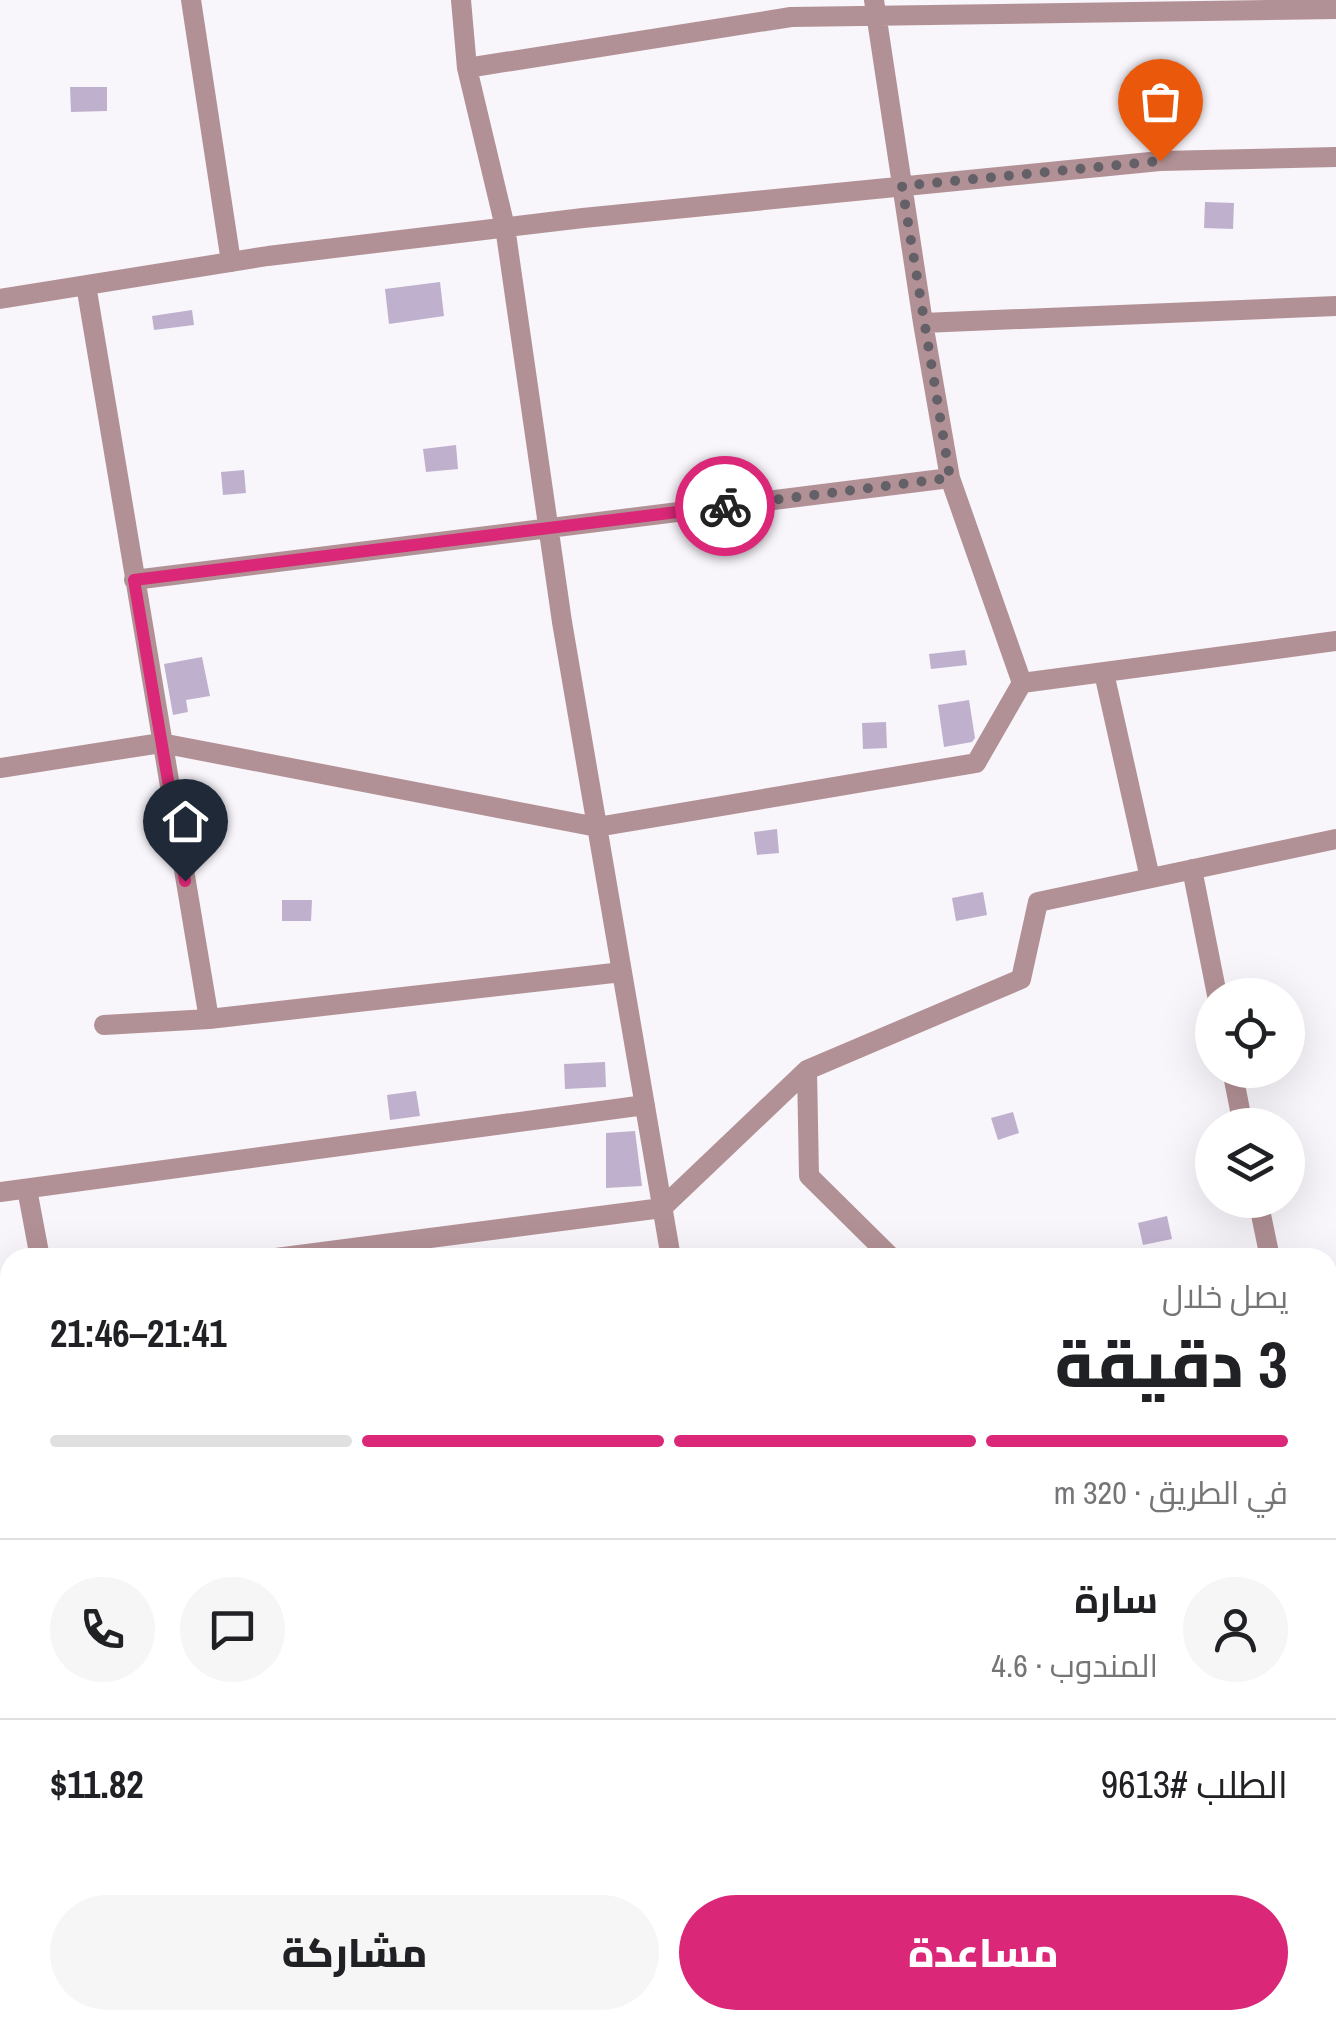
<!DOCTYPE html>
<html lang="ar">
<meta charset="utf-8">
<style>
body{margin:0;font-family:"Archivo Narrow",Cairo,sans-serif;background:#f6f6f6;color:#202124;direction:rtl;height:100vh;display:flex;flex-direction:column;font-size:38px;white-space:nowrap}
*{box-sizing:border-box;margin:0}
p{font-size:32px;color:#757577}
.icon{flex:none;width:55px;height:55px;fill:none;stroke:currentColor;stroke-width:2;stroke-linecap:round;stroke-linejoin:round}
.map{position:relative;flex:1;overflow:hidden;direction:ltr}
.side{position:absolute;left:0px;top:1248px;width:1338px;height:782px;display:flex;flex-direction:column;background:#fff;border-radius:30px 30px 0 0;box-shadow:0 10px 40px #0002;direction:rtl}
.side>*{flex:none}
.tools{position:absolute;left:1195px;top:978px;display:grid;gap:20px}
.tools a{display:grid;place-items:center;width:110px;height:110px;border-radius:50%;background:#fff;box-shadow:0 10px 40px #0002;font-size:50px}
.pin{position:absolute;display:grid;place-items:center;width:85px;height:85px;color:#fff;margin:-102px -42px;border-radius:50% 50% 50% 0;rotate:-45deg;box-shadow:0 0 10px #0007}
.pin .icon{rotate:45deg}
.courier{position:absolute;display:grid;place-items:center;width:100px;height:100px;margin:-50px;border:8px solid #db2777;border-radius:50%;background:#fff;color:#222;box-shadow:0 2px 12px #0007}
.head em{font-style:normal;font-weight:800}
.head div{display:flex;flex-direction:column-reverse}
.head{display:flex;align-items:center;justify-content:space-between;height:170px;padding:0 50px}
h1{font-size:65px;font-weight:800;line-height:75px}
.bar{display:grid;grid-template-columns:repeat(4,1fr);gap:15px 10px;align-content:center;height:120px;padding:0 50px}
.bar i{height:12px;border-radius:8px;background:#e0e0e0}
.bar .current{background:#db2777}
.bar p{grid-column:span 4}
.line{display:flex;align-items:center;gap:25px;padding:0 50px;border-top:2px solid #e0e0e0}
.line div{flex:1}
.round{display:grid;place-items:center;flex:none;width:105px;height:105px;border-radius:52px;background:#f6f6f6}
.action{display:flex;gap:20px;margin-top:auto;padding:20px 50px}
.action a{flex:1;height:115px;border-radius:60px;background:#db2777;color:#fff;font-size:40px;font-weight:800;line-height:115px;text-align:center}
.action a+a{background:#f6f6f6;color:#202124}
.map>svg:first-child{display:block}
.building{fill:#bfb1ce}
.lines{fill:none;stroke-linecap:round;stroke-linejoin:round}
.minor{stroke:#b29196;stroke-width:20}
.done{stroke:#646068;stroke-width:10;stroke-dasharray:0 18}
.route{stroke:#db2777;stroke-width:12}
</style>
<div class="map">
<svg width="1336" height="2028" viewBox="0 0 1336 2028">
<rect width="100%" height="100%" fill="#f8f5fb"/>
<path class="building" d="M70 87H107V111L71 112Z
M1205 202 1234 203 1233 229 1204 228Z
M440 282 444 316 389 324 385 289Z
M192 310 194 325 154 330 152 316Z
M456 445 458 469 426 472 423 449Z
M244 470 246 493 223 495 221 472Z
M965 650 967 665 931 669 929 654Z
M202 657 210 696 186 700 188 712 173 715 164 664Z
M969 700 975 738 972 742 944 747 938 705Z
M886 722 887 748 863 749 862 723Z
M777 829 779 853 757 855 754 832Z
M983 892 987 915 956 921 952 898Z
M282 900H312L311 921H282Z
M605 1062 606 1087 565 1089 564 1064Z
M416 1091 420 1116 390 1120 387 1095Z
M1013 1112 1019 1133 998 1140 991 1118Z
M635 1131 642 1186 606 1188V1133Z
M1167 1216 1172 1239 1143 1245 1138 1223Z"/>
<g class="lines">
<path class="minor" d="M191 0 231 262
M461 0 467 68 505 227 562 622 671 1258
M874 0 923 323 950 478 1022 683
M467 68 791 17 1336 9
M86 285 209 1019
M0 299 268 256 583 218 1160 161 1336 157
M923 323 1336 306
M134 580 950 478
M1104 673 1150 878
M0 768 161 743 597 827 976 763 1022 683 1336 641
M1192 869 1217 995
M104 1025 209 1019 622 972
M807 1070 809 1176 892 1258
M1232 1070 1243 1125
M27 1189 40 1258
M0 1192 645 1105
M1258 1200 1270 1258
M276 1258 662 1208 807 1070 1021 979 1038 902 1336 839
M0 1293 10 1292
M1328 1320 1336 1319
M436 2020 438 2028
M630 2020 631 2028
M814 2020 815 2028
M1161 2020 1162 2028"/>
</g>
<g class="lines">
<path class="done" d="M725 506 950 478 902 186 1160 161"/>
<path class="route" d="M185 881 134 580 725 506"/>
</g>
</svg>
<div class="tools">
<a><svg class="icon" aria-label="locate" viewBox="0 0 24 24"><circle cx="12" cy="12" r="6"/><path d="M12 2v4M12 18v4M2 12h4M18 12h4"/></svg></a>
<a><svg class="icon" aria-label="layers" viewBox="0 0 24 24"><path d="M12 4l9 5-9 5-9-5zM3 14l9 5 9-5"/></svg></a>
</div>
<div class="pin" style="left:1160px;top:161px;background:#ea580c"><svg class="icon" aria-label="bag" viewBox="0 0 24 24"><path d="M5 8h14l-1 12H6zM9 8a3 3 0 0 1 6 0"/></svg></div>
<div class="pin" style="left:185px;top:881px;background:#1f2937"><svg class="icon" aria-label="home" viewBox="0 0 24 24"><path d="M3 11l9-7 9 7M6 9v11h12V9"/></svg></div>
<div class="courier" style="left:725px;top:506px"><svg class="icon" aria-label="bike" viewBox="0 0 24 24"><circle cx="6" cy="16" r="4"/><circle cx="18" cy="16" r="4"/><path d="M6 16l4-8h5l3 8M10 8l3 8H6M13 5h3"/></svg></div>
<section class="side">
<div class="head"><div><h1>3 دقيقة</h1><p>يصل خلال</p></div><em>21:41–21:46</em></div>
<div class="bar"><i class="current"></i><i class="current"></i><i class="current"></i><i></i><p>في الطريق · 320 m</p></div>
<div class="line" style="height:180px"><a class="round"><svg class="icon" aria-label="person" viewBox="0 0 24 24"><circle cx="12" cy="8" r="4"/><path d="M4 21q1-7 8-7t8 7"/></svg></a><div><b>سارة</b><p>المندوب · 4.6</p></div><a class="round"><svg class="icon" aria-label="chat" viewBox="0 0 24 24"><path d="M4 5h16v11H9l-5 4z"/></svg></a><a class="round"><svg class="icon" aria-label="phone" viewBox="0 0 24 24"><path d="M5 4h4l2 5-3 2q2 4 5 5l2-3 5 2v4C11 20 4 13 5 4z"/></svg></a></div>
<div class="line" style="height:130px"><div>الطلب #9613</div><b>$11.82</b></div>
<div class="action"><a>مساعدة</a><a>مشاركة</a></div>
</section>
</div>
